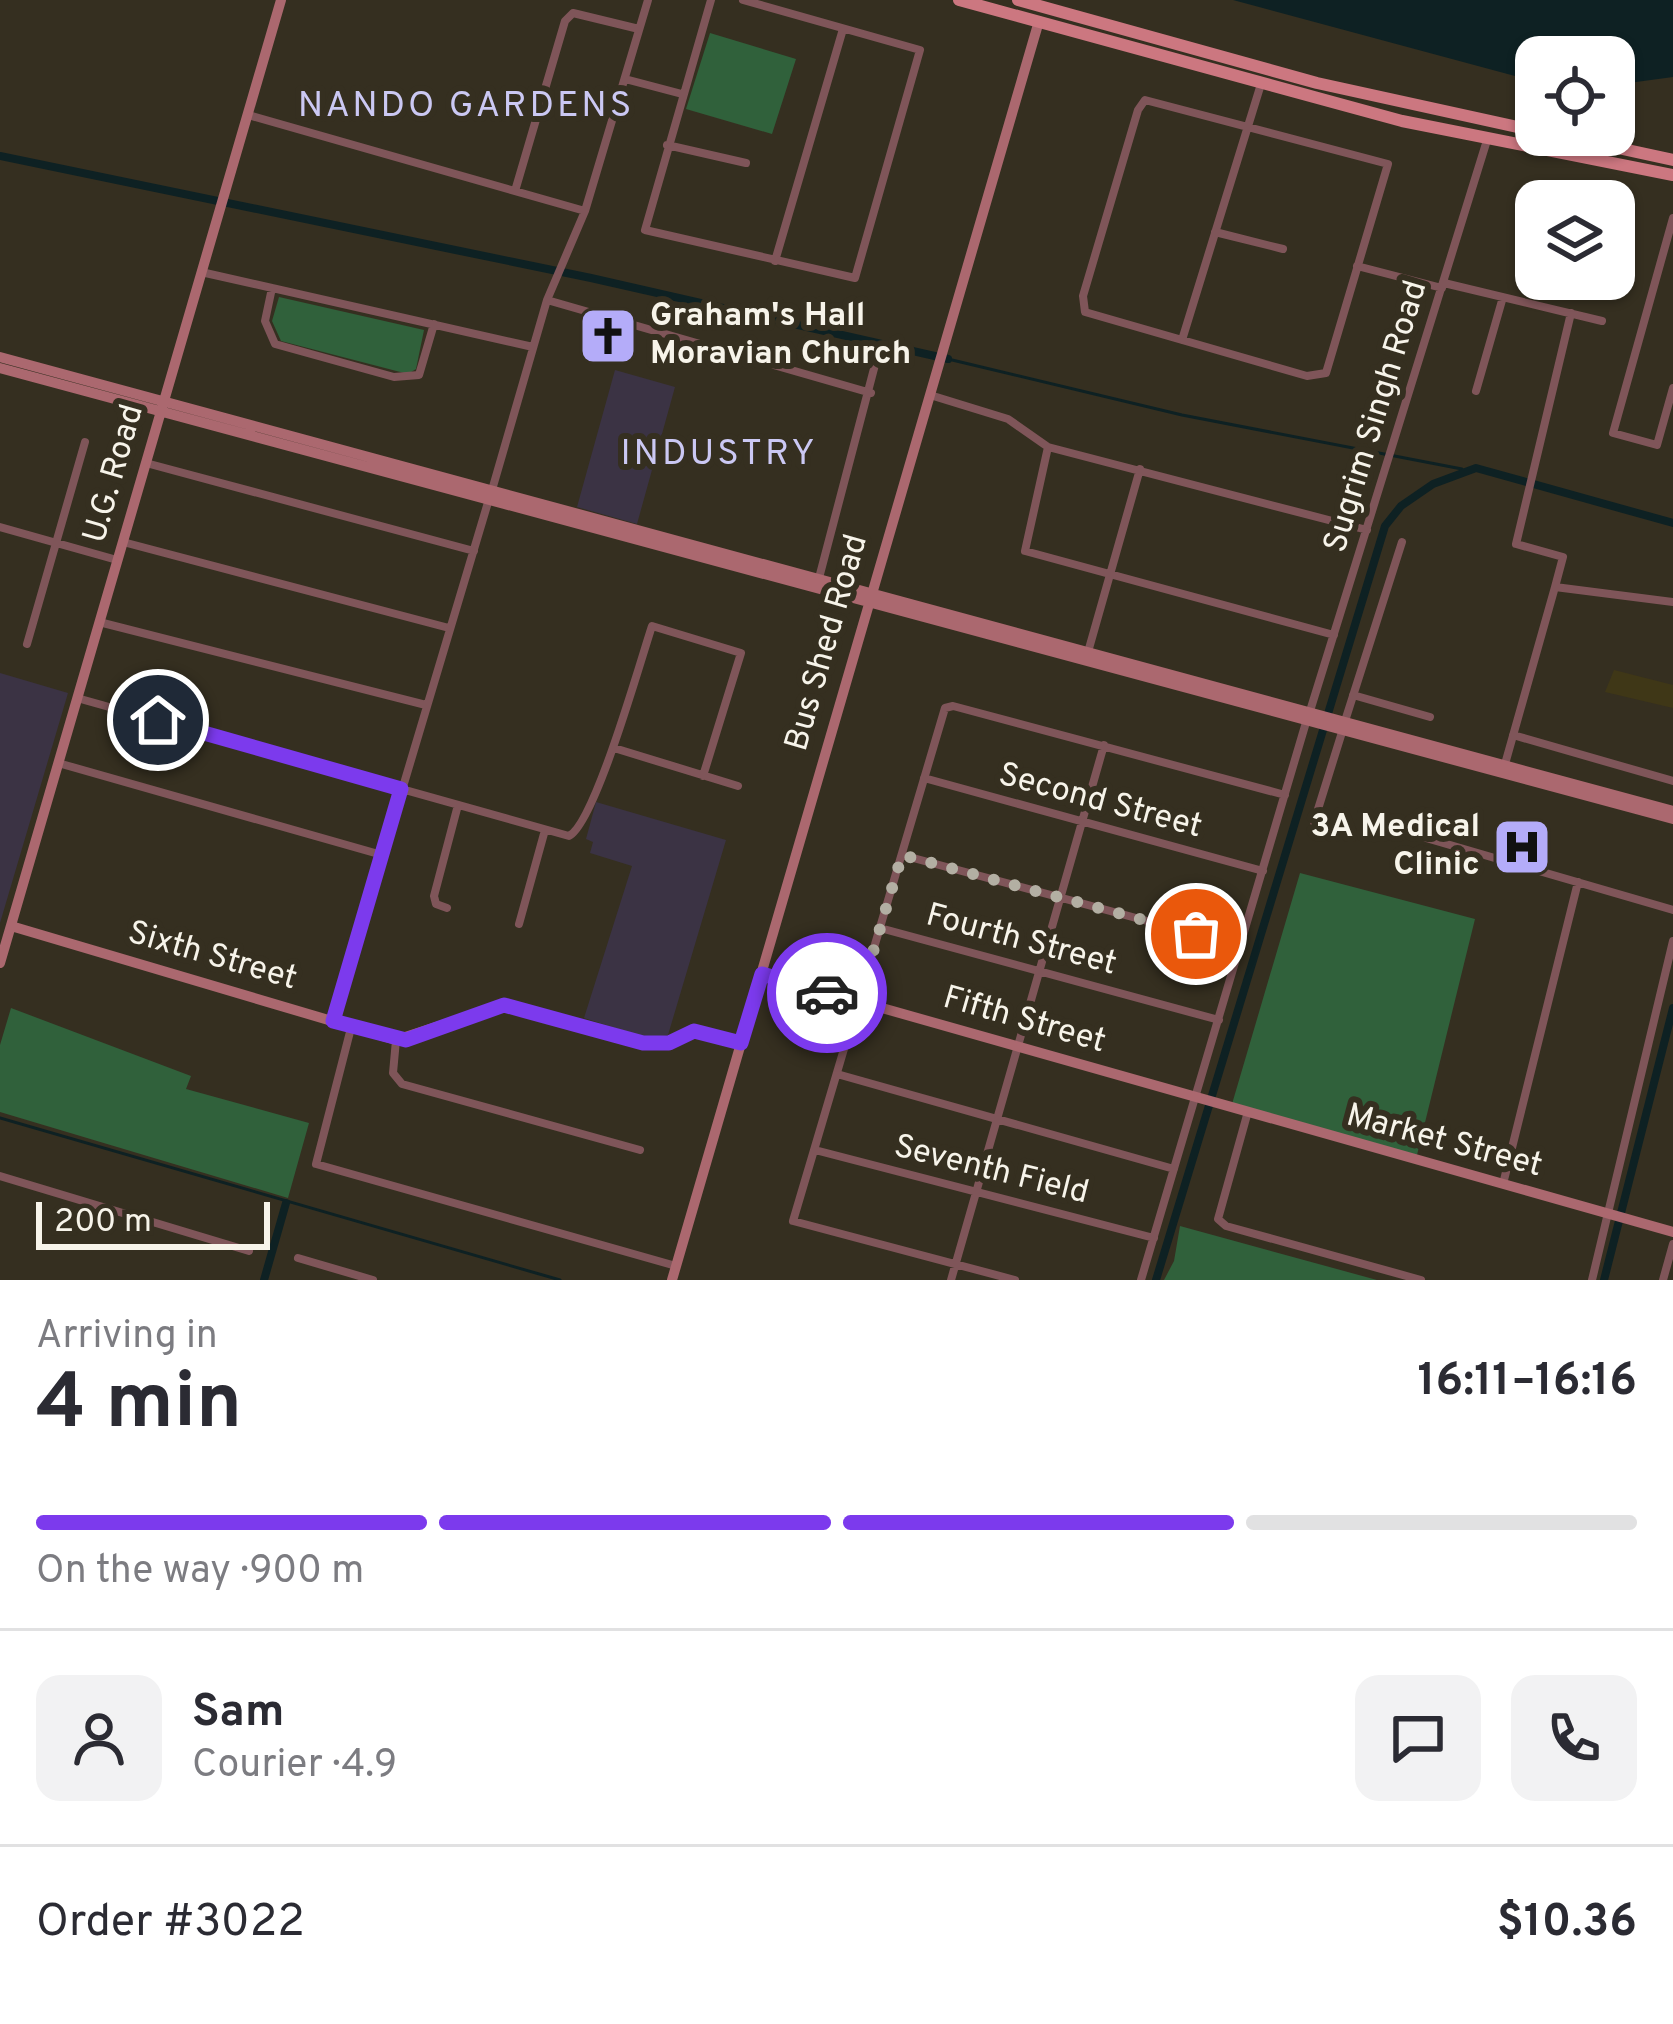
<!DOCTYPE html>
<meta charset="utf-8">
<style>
body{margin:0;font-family:Overpass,sans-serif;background:#f2f2f3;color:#2b2b33;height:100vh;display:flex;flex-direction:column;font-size:45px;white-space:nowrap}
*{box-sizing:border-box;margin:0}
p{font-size:39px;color:#7c7c81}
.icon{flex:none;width:66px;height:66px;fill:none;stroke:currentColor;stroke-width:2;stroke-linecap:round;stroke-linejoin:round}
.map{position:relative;height:1280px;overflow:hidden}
.drawer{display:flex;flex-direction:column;background:#fff;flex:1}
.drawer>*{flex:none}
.fabs{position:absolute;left:1515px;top:36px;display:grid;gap:24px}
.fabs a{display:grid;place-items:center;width:120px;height:120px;border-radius:24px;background:#fff;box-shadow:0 3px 9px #0004;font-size:60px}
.scale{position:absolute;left:36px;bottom:30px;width:234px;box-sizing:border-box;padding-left:12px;border:6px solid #f7f4ea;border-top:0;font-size:33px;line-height:42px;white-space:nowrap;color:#f7f4ea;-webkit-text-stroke:9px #352f20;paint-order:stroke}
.pin{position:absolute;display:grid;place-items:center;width:102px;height:102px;color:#fff;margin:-51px;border:6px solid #fff;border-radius:50%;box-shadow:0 3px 12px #0007}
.courier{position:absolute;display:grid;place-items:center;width:120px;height:120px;margin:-60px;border:9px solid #7c3aed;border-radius:50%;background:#fff;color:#222;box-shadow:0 3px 15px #0007}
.summary em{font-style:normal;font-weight:700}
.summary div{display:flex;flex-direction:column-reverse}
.summary{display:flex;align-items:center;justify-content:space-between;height:204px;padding:0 36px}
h1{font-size:78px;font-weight:700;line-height:90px}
.bar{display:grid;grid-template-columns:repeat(4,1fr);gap:18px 12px;align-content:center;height:144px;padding:0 36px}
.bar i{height:15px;border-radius:9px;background:#e1e1e2}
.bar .current{background:#7c3aed}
.bar p{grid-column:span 4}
.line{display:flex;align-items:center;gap:30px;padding:0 36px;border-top:3px solid #e1e1e2}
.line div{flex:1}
.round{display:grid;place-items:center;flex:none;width:126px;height:126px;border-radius:24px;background:#f2f2f3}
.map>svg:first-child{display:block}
.education{fill:#3b3344}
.green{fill:#30613b}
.sand{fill:#3f3717}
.water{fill:#0e2123}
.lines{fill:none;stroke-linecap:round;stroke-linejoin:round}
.stream{stroke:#0e2123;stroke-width:3}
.canal{stroke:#0e2123;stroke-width:8}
.street{stroke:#7f5559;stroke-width:8}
.secondary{stroke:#ab686f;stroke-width:10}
.primary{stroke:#cc7780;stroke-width:12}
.done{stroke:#b3afa3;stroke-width:12;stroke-dasharray:0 21.6}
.route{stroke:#7c3aed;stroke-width:15}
.labels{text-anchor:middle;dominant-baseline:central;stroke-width:12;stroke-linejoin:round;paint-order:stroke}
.poi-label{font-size:33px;font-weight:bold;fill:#f7f4ea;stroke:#352f20;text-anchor:start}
.street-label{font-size:33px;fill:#f7f4ea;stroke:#352f20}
.neighbourhood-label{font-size:36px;letter-spacing:3px;fill:#cbc8f3;stroke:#352f20}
</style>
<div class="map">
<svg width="1673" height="1280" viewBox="0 0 1673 1280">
<rect width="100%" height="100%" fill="#352f20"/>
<path class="education" d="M615 370 675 387 637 524 577 507Z
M0 673 68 693 0 923Z
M596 802 726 840 668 1035 647 1038 584 1018 632 866 590 853 593 842 586 839Z"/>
<path class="green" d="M710 33 796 59 772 134 686 109Z
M279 297 424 330 416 369 408 374 281 341 272 321Z
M1300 873 1475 919 1417 1155 1232 1104Z
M11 1008 191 1076 186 1089 309 1123 288 1198 0 1112V1045Z
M1180 1226 1377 1280H1164L1174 1261Z"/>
<path class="sand" d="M1614 670 1673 685V708L1605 692Z"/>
<path class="water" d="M1233 0H1673V77L1614 85V57H1536V79L1515 76Z"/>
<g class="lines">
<path class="stream" d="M948 359 1182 415 1462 469
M0 1118 560 1280"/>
<path class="canal" d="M0 156 591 278 948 359
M264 1280 286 1203
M1156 1280 1385 526 1401 506 1433 484 1476 468 1673 523
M1604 1280 1673 1008"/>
<path class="street" d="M711 0 645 230 855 278 920 50 743 0
M625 79 682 94
M1145 100 1388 164 1326 373 1307 376 1085 312 1083 296 1138 110Z
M248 115 585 211
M667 145 746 163
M515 191 565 21 573 13 639 29
M1673 218 1613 433 1657 445 1673 388
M1215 232 1283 249
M775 261 843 29
M1357 266 1442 288
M201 272 533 347
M1444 283 1602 321
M272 288 265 321 275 344 394 377 419 375 434 324
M547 300 871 393
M1182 340 1261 84
M1476 391 1503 297
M930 395 1008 419 1048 447 1367 530
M1048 447 1025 551 1334 635
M146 463 474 551
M492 490 547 300 585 211 648 0
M0 527 117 560
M123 542 449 628
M819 578 876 361
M1555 587 1563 557 1516 544 1571 313
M99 622 426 705
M27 644 85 442
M1088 652 1140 469
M1353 695 1430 717
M77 698 569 836C595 823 640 662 652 626L741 653 703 776
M1310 711 1488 137
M1345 721 1402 542
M1513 735 1673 781
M614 748 738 786
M58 763 382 855
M1505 764 1555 587 1673 602
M924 778 1263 871
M1314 822 1343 729
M1378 824 1673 910
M902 855 1240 946
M447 908 436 904 434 896 458 805
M519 924 545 830
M880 928 1219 1020
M333 1021 489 499
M351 1028 316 1164 676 1266
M396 1040 393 1073 402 1084 640 1150
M837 1074 1174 1169
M1247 1115 1218 1219 1226 1226 1421 1280
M815 1150 1154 1238
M0 1176 249 1251
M1503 1184 1578 882
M298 1258 373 1280
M951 1280 1104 745
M1015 1280 793 1221 945 708 953 706 1285 795
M1141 1280 1307 719
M1592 1280 1673 941
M1663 1280 1673 1244"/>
<path class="secondary" d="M0 357 1673 811
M0 368 1673 819
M11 926 396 1040 504 1005 643 1043 669 1044 694 1032 741 1043
M0 963 281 0
M762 974 1673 1232
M672 1280 1039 21"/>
<path class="primary" d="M959 0 1402 121 1673 175
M1018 0 1317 83 1536 131
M1558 135 1673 160"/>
</g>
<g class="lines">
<path class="done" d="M827 993 858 1002 902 855 1196 934"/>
<path class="route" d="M158 720 401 789 333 1021 406 1040 504 1005 643 1043H669L694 1031 741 1043 762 974 827 993"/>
</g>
<defs>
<g id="church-square" transform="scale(3)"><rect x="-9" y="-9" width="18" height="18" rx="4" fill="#b4acf9" stroke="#352f20"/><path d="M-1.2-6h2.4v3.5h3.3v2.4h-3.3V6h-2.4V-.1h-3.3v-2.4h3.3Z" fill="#111"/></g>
<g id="hospital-square" transform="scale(3)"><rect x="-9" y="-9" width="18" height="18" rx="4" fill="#b4acf9" stroke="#352f20"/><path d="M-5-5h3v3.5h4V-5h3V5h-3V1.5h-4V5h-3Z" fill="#111"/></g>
</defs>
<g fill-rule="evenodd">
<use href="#church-square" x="608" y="336"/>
<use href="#hospital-square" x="1522" y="847"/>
</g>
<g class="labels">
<g class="poi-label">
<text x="650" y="317">Graham's Hall<tspan x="650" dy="38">Moravian Church</tspan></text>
<text x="1480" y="828" text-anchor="end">3A Medical<tspan x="1480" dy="38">Clinic</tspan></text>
</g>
<g class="street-label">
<text transform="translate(1377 417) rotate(-73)">Sugrim Singh Road</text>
<text transform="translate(115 474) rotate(-74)">U.G. Road</text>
<text transform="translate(828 643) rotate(-74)">Bus Shed Road</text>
<text transform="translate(1100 802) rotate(15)">Second Street</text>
<text transform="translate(1021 941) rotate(15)">Fourth Street</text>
<text transform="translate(212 957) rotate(16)">Sixth Street</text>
<text transform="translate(1024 1021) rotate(16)">Fifth Street</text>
<text transform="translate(1444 1142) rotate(15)">Market Street</text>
<text transform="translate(991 1171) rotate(14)">Seventh Field</text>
</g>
<g class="neighbourhood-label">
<text x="466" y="107">NANDO GARDENS</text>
<text x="719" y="455">INDUSTRY</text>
</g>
</g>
</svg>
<div class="fabs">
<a><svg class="icon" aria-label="locate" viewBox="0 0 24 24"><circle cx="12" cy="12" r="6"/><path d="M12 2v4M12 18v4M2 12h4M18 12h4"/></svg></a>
<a><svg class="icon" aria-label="layers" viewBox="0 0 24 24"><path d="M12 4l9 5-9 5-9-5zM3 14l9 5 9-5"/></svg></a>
</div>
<div class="scale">200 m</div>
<div class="pin" style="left:1196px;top:934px;background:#ea580c"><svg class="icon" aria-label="bag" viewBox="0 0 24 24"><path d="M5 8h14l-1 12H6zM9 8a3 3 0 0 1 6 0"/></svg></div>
<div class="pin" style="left:158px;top:720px;background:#1f2937"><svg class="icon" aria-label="home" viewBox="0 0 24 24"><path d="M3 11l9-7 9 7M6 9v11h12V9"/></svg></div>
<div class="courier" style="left:827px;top:993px"><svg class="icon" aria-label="car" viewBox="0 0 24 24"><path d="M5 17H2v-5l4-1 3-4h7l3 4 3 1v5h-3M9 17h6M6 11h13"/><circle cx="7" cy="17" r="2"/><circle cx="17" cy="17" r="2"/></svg></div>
</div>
<section class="drawer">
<div class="summary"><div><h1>4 min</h1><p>Arriving in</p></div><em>16:11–16:16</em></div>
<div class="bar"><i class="current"></i><i class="current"></i><i class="current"></i><i></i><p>On the way · 900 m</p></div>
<div class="line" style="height:216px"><a class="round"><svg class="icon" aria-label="person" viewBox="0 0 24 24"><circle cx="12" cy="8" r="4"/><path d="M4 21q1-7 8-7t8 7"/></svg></a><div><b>Sam</b><p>Courier · 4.9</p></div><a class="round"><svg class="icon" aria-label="chat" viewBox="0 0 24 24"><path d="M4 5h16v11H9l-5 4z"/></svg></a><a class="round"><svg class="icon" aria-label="phone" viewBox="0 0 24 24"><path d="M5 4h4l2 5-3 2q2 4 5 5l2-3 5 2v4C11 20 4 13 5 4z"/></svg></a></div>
<div class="line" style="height:156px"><div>Order #3022</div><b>$10.36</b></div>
</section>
